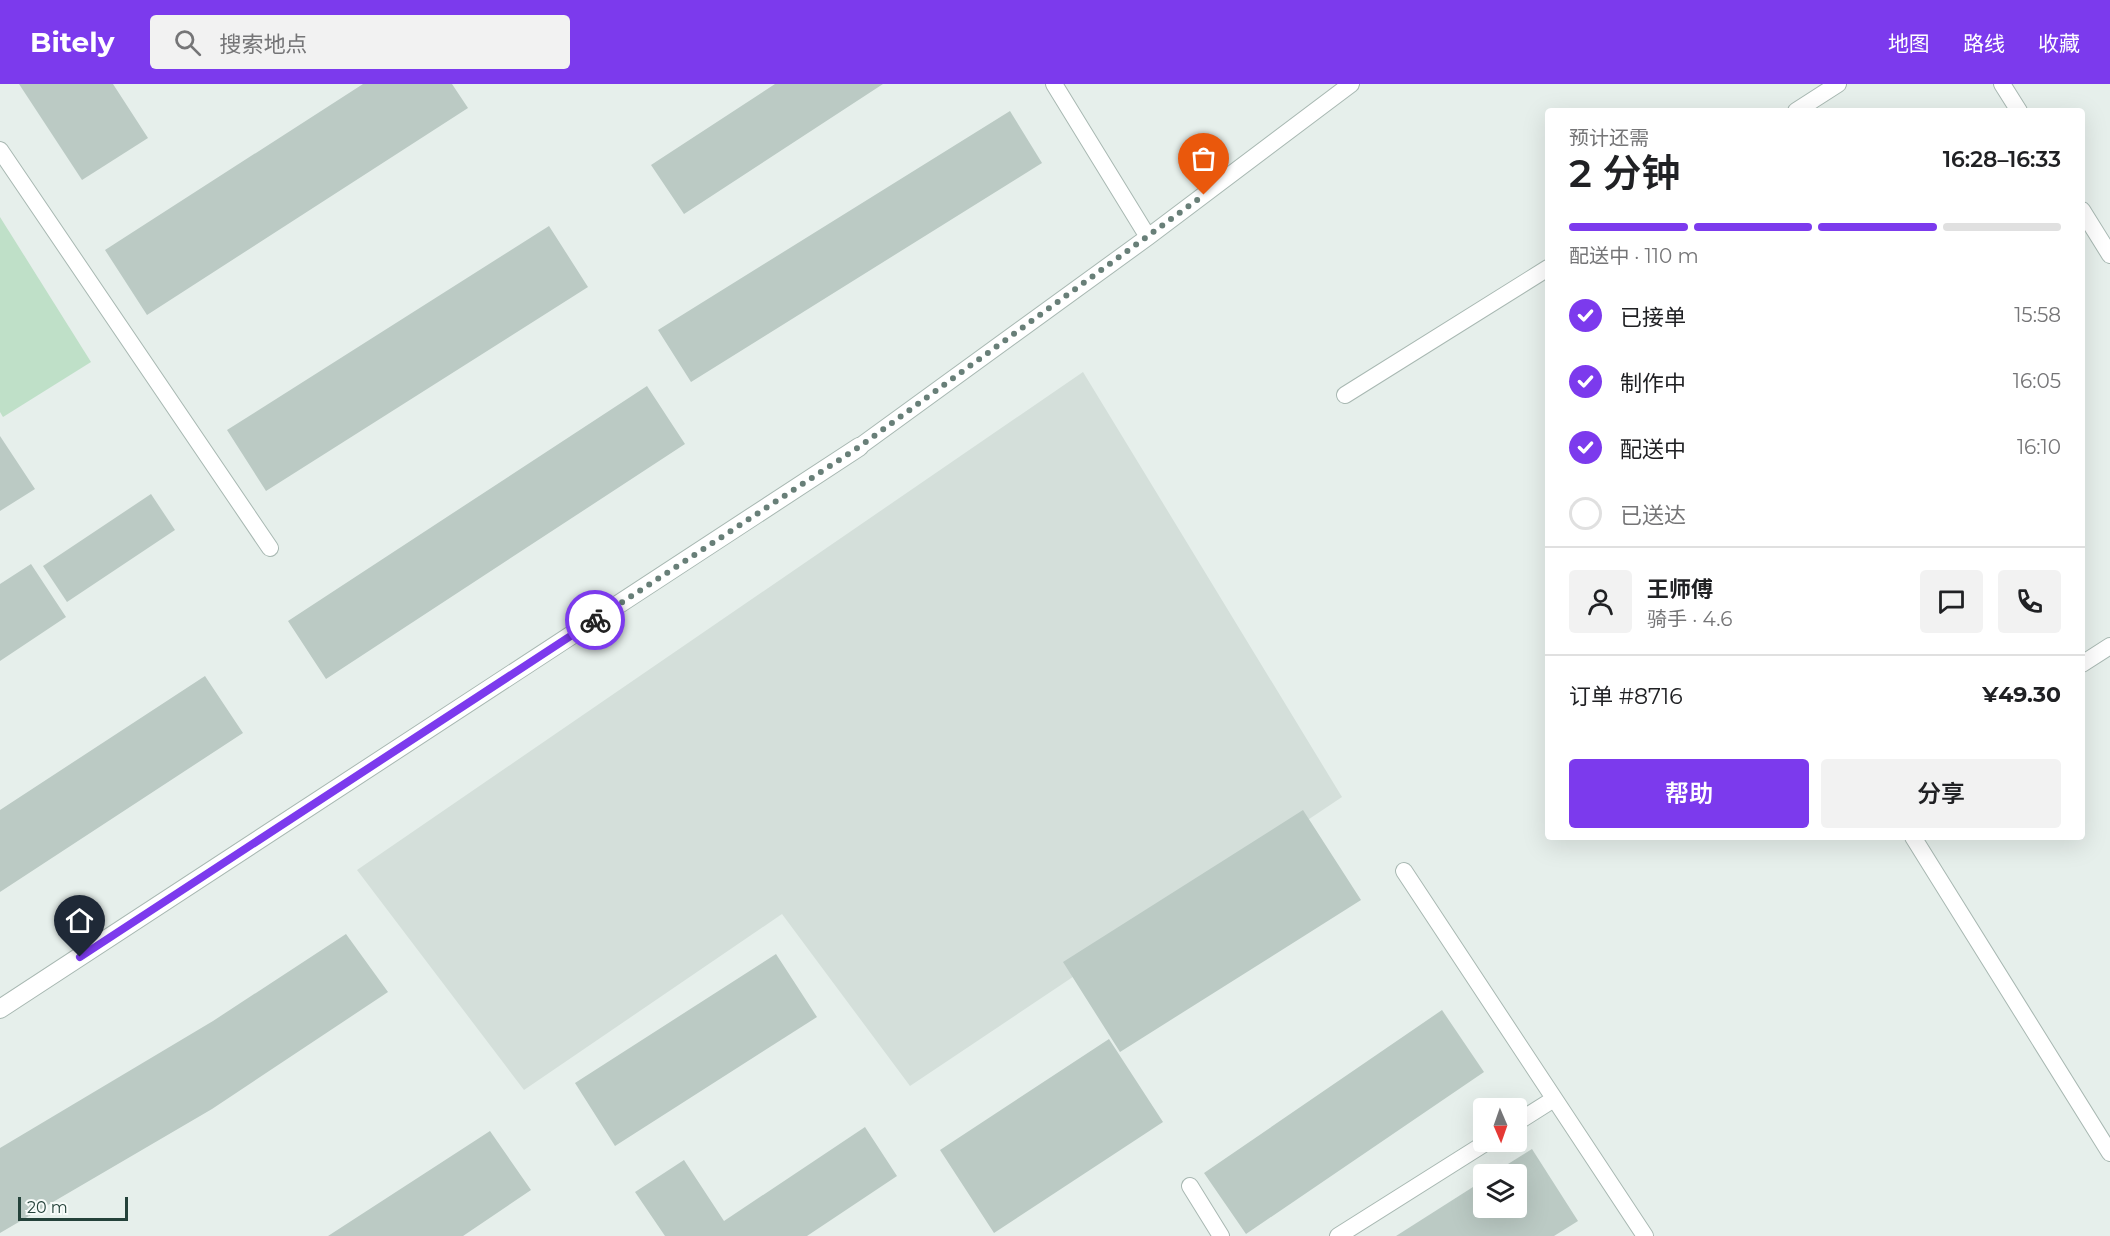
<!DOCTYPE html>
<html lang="zh">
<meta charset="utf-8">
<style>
body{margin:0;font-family:Montserrat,"Noto Sans SC",sans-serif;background:#f2f2f2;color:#202124;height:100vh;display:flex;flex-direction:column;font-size:22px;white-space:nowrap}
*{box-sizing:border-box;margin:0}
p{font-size:20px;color:#757577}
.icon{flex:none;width:33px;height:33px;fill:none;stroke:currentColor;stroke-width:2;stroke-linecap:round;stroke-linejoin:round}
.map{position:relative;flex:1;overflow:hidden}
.drawer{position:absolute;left:1545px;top:24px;width:540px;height:732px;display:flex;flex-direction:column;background:#fff;border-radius:6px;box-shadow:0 6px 24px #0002}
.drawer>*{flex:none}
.needle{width:39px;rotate:178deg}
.tools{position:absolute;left:1473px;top:1014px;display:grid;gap:12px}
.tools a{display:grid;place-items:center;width:54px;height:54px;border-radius:6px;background:#fff;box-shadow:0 6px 24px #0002;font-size:30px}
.scale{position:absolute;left:18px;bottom:15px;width:110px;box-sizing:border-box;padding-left:6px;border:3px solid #24423a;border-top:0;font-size:16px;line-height:21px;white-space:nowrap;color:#24423a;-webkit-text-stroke:4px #f7fbf9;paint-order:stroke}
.pin{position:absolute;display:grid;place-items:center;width:51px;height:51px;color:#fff;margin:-62px -26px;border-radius:50% 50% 50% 0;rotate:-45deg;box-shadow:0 0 6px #0007}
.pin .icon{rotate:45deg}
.courier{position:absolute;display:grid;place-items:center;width:60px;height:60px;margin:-30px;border:4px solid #7c3aed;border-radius:50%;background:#fff;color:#222;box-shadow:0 2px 8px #0007}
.headline em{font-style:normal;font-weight:600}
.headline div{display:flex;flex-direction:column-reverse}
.headline{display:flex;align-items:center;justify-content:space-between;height:102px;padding:0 24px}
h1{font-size:39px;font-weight:600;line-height:45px}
.bar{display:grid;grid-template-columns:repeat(4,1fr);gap:9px 6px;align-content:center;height:72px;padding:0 24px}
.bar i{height:8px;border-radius:4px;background:#e0e0e0}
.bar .active{background:#7c3aed}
.bar p{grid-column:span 4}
.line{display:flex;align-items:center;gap:15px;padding:0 24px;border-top:2px solid #e0e0e0}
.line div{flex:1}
.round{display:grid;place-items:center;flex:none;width:63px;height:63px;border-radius:6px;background:#f2f2f2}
ol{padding:0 24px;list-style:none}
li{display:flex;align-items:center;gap:18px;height:66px}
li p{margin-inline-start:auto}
li .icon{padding:6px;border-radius:50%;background:#7c3aed;color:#fff;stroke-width:4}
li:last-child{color:#757577}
li i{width:33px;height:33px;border:3px solid #e0e0e0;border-radius:50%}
.primary-button{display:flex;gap:12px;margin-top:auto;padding:12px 24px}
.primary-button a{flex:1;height:69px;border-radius:6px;background:#7c3aed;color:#fff;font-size:24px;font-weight:600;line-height:69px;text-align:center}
.primary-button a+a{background:#f2f2f2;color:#202124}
header{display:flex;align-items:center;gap:36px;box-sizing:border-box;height:84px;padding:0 30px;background:#7c3aed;color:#fff}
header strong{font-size:28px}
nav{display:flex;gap:33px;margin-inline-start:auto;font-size:21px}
.search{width:420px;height:54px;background:#f2f2f2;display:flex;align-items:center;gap:15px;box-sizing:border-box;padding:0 21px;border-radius:6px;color:#757577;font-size:22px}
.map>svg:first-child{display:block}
.built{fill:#d4dfda}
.green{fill:#bfe0c8}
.building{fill:#bbcac4}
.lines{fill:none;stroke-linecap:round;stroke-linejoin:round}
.lane-casing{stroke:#a8b8b2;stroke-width:18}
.street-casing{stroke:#a8b8b2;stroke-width:20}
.lane{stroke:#fff;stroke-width:16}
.street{stroke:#fff;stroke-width:18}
.done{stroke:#687f78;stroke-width:6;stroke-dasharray:0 10.8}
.route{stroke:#7c3aed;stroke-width:8}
</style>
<header>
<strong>Bitely</strong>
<div class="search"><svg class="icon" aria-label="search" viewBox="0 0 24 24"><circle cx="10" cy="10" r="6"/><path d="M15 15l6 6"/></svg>搜索地点</div>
<nav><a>地图</a><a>路线</a><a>收藏</a></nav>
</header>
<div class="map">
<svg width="2110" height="1152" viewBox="0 0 2110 1152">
<rect width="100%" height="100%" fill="#e6efeb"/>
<path class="built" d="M1083 288 1342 713 910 1002 782 830 524 1006 357 786Z"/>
<path class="green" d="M0 133 91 278 3 333 0 328Z"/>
<path class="building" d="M19 0H113L148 54 82 96Z
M363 0H452L468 24 147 231 105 166Z
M775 0H883L684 130 651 81Z
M1010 27 1042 79 691 298 658 246Z
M549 142 588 203 266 407 227 346Z
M647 302 685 360 326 595 288 537Z
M0 352 35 405 0 427Z
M151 410 175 446 67 518 43 482Z
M31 480 66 533 0 577V500Z
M205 592 243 649 0 808V726Z
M1303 726 1361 816 1120 968 1063 878Z
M346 850 388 908 212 1025 0 1149V1064L213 937Z
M776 870 817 933 615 1062 575 999Z
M1442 926 1484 988 1246 1150 1204 1089Z
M1109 955 1163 1038 994 1149 940 1066Z
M865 1043 897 1092 807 1152H665L635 1108 684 1076 724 1137Z
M490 1047 531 1106 463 1152H328Z
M1532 1065 1578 1137 1554 1152H1396L1484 1096V1124H1516V1090H1492Z"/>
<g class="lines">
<g class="lane-casing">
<path id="lane" d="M1054 0 1148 153
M2002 0 2019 27
M1796 27 1838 0
M0 66 270 464
M2082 126 2110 171
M1345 311 1548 184
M859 363 1148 153 1351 0
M2082 580 2110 562
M1913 753 2110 1069
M1404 787 1645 1152
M1516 1039 1554 1015
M1190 1102 1221 1152
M1338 1152 1487 1058"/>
</g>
<g class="street-casing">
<path id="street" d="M0 925 859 363"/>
</g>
<use href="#lane" class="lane"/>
<use href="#street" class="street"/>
</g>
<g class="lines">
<path class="done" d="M595 536 859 363 1204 111"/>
<path class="route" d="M80 873 595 536"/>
</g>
</svg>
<div class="tools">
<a><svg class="needle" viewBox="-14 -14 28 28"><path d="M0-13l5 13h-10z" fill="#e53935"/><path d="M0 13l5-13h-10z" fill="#757577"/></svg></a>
<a><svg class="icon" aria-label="layers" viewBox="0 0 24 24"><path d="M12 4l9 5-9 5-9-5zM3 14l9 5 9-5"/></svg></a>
</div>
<div class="scale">20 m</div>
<div class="pin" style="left:1204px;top:111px;background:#ea580c"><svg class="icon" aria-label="bag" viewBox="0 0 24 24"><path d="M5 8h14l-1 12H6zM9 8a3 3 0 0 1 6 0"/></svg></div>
<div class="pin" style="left:80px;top:873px;background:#1f2937"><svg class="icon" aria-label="home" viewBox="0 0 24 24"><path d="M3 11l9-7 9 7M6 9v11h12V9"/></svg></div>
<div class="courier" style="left:595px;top:536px"><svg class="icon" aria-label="bike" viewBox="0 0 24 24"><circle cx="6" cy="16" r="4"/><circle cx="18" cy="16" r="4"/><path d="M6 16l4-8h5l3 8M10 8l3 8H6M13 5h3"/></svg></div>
<section class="drawer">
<div class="headline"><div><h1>2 分钟</h1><p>预计还需</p></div><em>16:28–16:33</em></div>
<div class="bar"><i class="active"></i><i class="active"></i><i class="active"></i><i></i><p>配送中 · 110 m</p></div>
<ol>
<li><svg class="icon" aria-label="check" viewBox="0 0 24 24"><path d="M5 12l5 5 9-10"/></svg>已接单<p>15:58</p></li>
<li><svg class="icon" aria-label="check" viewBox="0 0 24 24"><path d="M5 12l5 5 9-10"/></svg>制作中<p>16:05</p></li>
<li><svg class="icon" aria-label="check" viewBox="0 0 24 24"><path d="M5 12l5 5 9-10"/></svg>配送中<p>16:10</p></li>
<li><i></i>已送达</li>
</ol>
<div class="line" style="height:108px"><a class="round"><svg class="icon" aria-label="person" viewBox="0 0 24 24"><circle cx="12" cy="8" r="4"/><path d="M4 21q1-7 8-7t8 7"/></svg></a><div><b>王师傅</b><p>骑手 · 4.6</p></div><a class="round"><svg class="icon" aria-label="chat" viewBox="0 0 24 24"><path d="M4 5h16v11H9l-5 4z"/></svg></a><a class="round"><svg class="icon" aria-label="phone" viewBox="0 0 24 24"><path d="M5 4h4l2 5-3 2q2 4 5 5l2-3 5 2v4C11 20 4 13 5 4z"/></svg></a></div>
<div class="line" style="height:78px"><div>订单 #8716</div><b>¥49.30</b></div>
<div class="primary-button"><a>帮助</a><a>分享</a></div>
</section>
</div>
